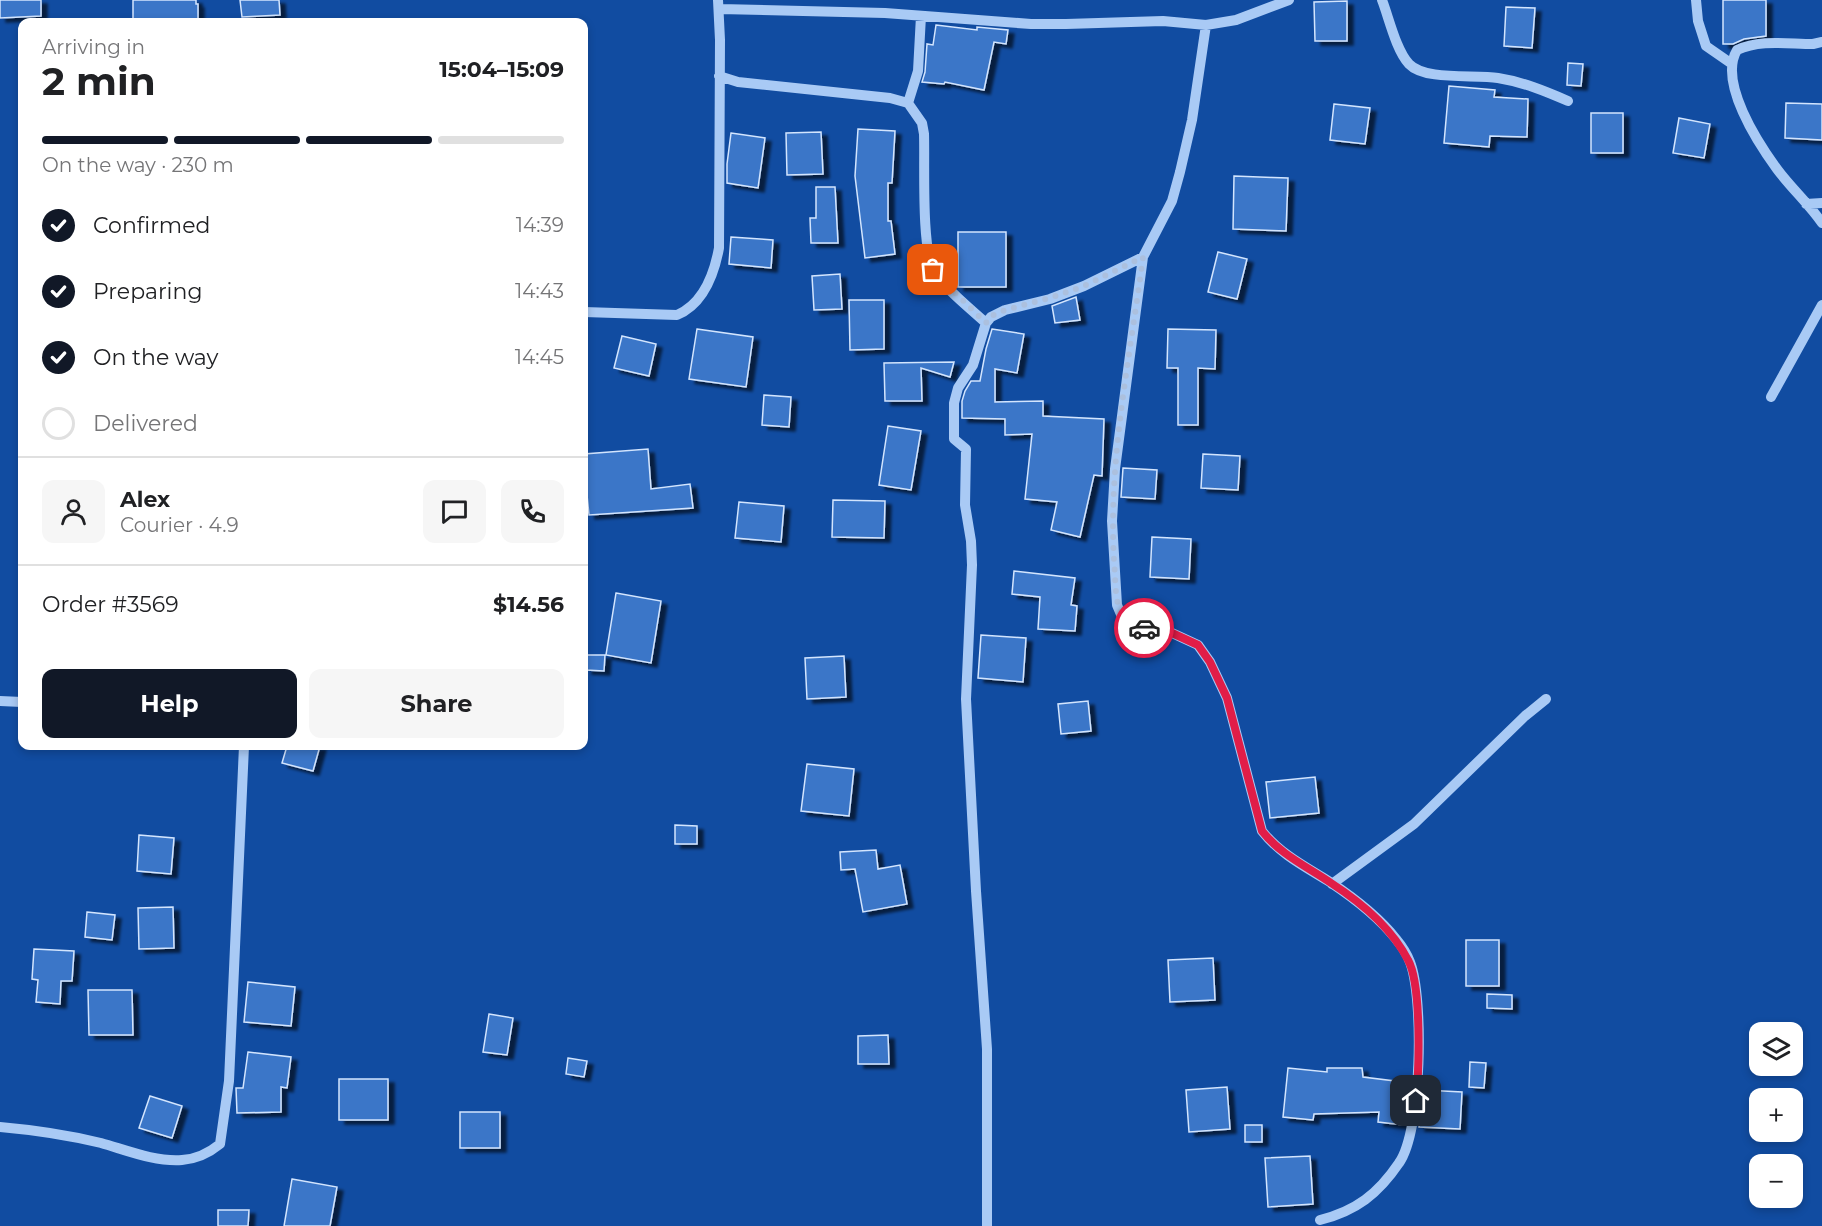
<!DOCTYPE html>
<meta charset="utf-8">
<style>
body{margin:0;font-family:Montserrat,sans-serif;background:#f6f6f6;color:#202124;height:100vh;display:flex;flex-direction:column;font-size:22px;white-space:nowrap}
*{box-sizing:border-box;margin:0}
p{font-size:20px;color:#757577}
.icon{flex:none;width:33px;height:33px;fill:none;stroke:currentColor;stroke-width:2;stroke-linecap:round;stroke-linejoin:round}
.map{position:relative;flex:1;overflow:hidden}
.details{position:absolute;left:18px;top:18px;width:570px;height:732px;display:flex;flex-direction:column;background:#fff;border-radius:12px;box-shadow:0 3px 9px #0003}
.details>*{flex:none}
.tools{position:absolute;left:1749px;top:1022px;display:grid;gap:12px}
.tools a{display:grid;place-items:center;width:54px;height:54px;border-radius:12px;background:#fff;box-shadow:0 3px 9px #0003;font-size:30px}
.pin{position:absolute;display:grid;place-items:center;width:51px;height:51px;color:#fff;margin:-26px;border-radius:12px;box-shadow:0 3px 9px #0006}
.courier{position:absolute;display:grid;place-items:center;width:60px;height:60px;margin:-30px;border:4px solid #e11d48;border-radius:50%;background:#fff;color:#222;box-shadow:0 2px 8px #0007}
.head em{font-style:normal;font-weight:700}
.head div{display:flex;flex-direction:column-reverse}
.head{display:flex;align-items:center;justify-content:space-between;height:102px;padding:0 24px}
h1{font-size:39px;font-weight:700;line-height:45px}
.bar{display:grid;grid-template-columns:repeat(4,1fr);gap:9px 6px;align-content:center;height:72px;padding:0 24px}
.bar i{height:8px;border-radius:4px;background:#e0e0e0}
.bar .current{background:#111827}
.bar p{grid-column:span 4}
.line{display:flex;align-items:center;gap:15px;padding:0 24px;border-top:2px solid #e0e0e0}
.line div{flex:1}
.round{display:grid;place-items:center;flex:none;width:63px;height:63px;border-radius:12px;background:#f6f6f6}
ol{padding:0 24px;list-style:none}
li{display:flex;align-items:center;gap:18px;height:66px}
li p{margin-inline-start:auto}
li .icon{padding:6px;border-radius:50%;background:#111827;color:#fff;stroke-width:4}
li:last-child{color:#757577}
li i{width:33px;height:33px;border:3px solid #e0e0e0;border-radius:50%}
.button{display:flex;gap:12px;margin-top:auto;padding:12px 24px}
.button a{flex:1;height:69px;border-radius:12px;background:#111827;color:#fff;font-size:24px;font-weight:700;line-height:69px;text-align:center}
.button a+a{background:#f6f6f6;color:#202124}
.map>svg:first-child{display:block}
.building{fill:#3a76c8;stroke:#d3e5fe;stroke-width:1.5;filter:url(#shadow)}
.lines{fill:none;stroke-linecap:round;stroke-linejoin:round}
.minor{stroke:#a9caf5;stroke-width:10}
.done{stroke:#acc0de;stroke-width:6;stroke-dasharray:0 10.8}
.route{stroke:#e11d48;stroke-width:8}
</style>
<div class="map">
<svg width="1822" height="1226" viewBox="0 0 1822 1226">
<defs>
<filter id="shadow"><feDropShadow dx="6" dy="4" stdDeviation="1.5" flood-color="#0009"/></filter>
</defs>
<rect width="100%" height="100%" fill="#114ca1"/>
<path class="building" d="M0 0H41V16L0 18Z
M133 0H196V4H198V22H133Z
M240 0H279L280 15 242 17Z
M1723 0H1766V36L1744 39 1733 44H1723Z
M1347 1V41H1315L1314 2Z
M1506 7 1535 8 1532 48 1504 46Z
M936 25 977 30V27L1008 30 1006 44 994 42 984 90 945 82 944 84 922 82 925 72 927 44 933 45Z
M1568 63 1583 64 1581 86 1567 85Z
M1449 86 1495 90 1494 97 1528 99 1527 137 1490 136 1489 147 1444 143Z
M1786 103 1822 104V140L1785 138Z
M1334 104 1370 108 1365 144 1330 140Z
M1591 113H1623V153H1591Z
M1679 118 1710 124 1704 158 1673 153Z
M858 129 895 131 892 183H888V221H891L895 254 865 258 855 176Z
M821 132 823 174 787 175 786 133Z
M731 133 765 138 758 188 727 183V164Z
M1234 176 1288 178 1286 231 1233 229Z
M816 187H835L838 243H811L810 218H816Z
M958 232H1006V287H958Z
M731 237 773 240 771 268 729 264Z
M1218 252 1247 259 1237 299 1208 292Z
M840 274 842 309 814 310 812 276Z
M1076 297 1080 320 1055 323 1052 306Z
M849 300H884V349L850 350Z
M697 329 753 337 746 387 689 379Z
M992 329 1024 334 1017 373 995 369V402L1043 401V416L1104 419 1102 476 1094 475 1080 537 1051 530 1057 502 1025 499 1032 434 1005 435V419L962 418V401L965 391 971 381H980L986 349Z
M1168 329 1216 330 1215 369 1198 368V425H1178V368H1167Z
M622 336 656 344 649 376 614 368Z
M954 362 950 377 921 368 922 401H885L884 363Z
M764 395 791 397 789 427 762 425Z
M888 426 921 431 911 490 879 485Z
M648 449 651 489 690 484 693 508 589 515 585 475H584V454Z
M1203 454 1240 456 1238 490 1201 488Z
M1123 468 1157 470 1155 499 1121 497Z
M833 500 885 501 884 538 832 537Z
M739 502 784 506 781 542 735 538Z
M1152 537 1191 539 1189 579 1150 577Z
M1014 571 1075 578 1071 605 1077 606 1075 631 1038 629 1040 597 1012 594Z
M616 593 661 601 651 663 606 655Z
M981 635 1026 638 1023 682 978 678Z
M587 655H605L604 671 586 670Z
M844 656 846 697 807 699 805 658Z
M1088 701 1091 731 1061 734 1058 704Z
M287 746H320L313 771 282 763Z
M807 764 854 769 849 816 801 811Z
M1315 777 1319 813 1270 818 1266 782Z
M675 825 697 826V844H675Z
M139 835 174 838 171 874 137 871Z
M876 850 878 869 900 865 907 904 863 912 855 869 841 870 840 852Z
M173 907 174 948 139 949 138 908Z
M87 912 115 915 112 940 85 937Z
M1466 940H1499V986H1466Z
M34 949 74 951 72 981H61L60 1004 36 1002 38 980 32 979Z
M1213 958 1215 1000 1170 1002 1168 960Z
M248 982 295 987 291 1026 244 1022Z
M88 990H132L133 1035H89Z
M1487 994 1512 995V1009L1487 1008Z
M489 1014 513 1018 507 1055 483 1052Z
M888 1035 889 1064H858V1036Z
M248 1052 291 1057 287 1088 281 1087V1112L237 1113 236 1088H243Z
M568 1058 587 1061 584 1077 566 1074Z
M1470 1062 1486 1063 1484 1088 1469 1087Z
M1288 1068 1327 1072V1068H1362L1363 1077 1403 1082 1402 1089 1409 1090 1404 1125 1378 1122 1379 1112 1314 1114 1313 1120 1283 1117Z
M339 1079H388V1120H339Z
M1227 1087 1230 1129 1189 1132 1186 1090Z
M1424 1090 1462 1092 1460 1129 1419 1127Z
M150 1096 182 1106 172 1138 139 1128Z
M460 1112H500V1148H460Z
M1245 1125H1262V1142H1245Z
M1310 1156 1313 1204 1268 1207 1265 1158Z
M292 1179 337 1187 330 1226H284Z
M218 1210H249L248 1226H218Z"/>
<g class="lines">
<path class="minor" d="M1382 0C1389 18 1396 50 1409 64 1425 81 1475 74 1498 78 1523 82 1545 91 1568 101
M1696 0 1698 21 1706 46 1732 64
M720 9 885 13 1031 24H1066L1163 21 1206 25 1236 20 1289 0
M1822 42 1813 44C1788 44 1760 39 1737 50 1718 82 1758 143 1777 169 1791 188 1809 204 1822 223
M719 76 738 82 890 98 908 103 922 123 924 134C925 163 921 249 934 271 944 288 971 309 986 323
M908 103 918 71 921 16
M1806 204 1822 203
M1143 257 1115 469 1112 521 1117 605 1123 619 1139 627 1172 633 1198 645 1210 662 1227 698 1262 831C1280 854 1306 867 1330 882 1354 898 1378 916 1396 939 1401 945 1407 954 1410 962 1424 998 1422 1131 1399 1163 1378 1194 1356 1211 1320 1220
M584 312 677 315C703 304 714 275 719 248L720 40 718 0
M1771 397 1822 305
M0 701 22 702
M1332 884 1414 824 1525 716 1546 699
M0 1127C34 1130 68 1135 101 1143 126 1150 155 1162 182 1160 197 1159 209 1153 220 1144L229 1081 244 746
M987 1226V1049L976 891 966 699 972 565 971 541 965 505 966 449 954 439V403L958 388 973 365 986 323 991 317 1005 310 1050 299 1084 286 1143 257 1172 201 1180 172 1192 120 1206 25"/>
</g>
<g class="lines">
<path class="done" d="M933 270 939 277 986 323 991 316 1005 310 1050 298 1084 286 1143 257C1130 358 1108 460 1114 561 1116 582 1114 600 1123 619L1144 628"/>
<path class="route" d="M1144 628 1172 633 1198 645 1210 662 1227 698 1262 831C1281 855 1306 866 1331 883 1362 903 1391 927 1408 960 1422 985 1419 1071 1416 1101"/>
</g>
</svg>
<div class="tools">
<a><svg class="icon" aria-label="layers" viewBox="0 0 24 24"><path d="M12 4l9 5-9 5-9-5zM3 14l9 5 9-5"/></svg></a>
<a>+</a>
<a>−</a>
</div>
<div class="pin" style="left:933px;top:270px;background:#ea580c"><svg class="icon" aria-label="bag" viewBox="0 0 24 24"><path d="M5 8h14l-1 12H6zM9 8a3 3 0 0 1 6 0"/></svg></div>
<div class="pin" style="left:1416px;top:1101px;background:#1f2937"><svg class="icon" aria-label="home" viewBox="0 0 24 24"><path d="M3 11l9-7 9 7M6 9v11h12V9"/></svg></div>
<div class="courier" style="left:1144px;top:628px"><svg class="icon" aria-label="car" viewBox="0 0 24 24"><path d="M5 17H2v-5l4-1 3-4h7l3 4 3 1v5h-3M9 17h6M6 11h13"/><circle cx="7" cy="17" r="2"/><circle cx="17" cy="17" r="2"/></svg></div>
<section class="details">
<div class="head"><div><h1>2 min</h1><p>Arriving in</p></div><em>15:04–15:09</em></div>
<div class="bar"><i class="current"></i><i class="current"></i><i class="current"></i><i></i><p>On the way · 230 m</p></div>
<ol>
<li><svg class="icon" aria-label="check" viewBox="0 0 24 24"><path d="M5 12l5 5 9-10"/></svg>Confirmed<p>14:39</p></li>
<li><svg class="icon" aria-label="check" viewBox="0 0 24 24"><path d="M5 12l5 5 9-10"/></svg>Preparing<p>14:43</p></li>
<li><svg class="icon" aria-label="check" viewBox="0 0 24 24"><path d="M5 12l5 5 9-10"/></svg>On the way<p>14:45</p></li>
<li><i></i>Delivered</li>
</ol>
<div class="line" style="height:108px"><a class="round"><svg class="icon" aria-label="person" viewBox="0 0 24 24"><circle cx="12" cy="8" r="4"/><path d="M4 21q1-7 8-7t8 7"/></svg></a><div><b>Alex</b><p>Courier · 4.9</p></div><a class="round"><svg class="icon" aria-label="chat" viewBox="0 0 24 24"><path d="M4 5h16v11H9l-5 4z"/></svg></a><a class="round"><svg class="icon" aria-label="phone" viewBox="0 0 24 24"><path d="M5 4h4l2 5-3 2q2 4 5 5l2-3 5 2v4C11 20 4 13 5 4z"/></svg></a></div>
<div class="line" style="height:78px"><div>Order #3569</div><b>$14.56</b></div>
<div class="button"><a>Help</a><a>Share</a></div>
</section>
</div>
